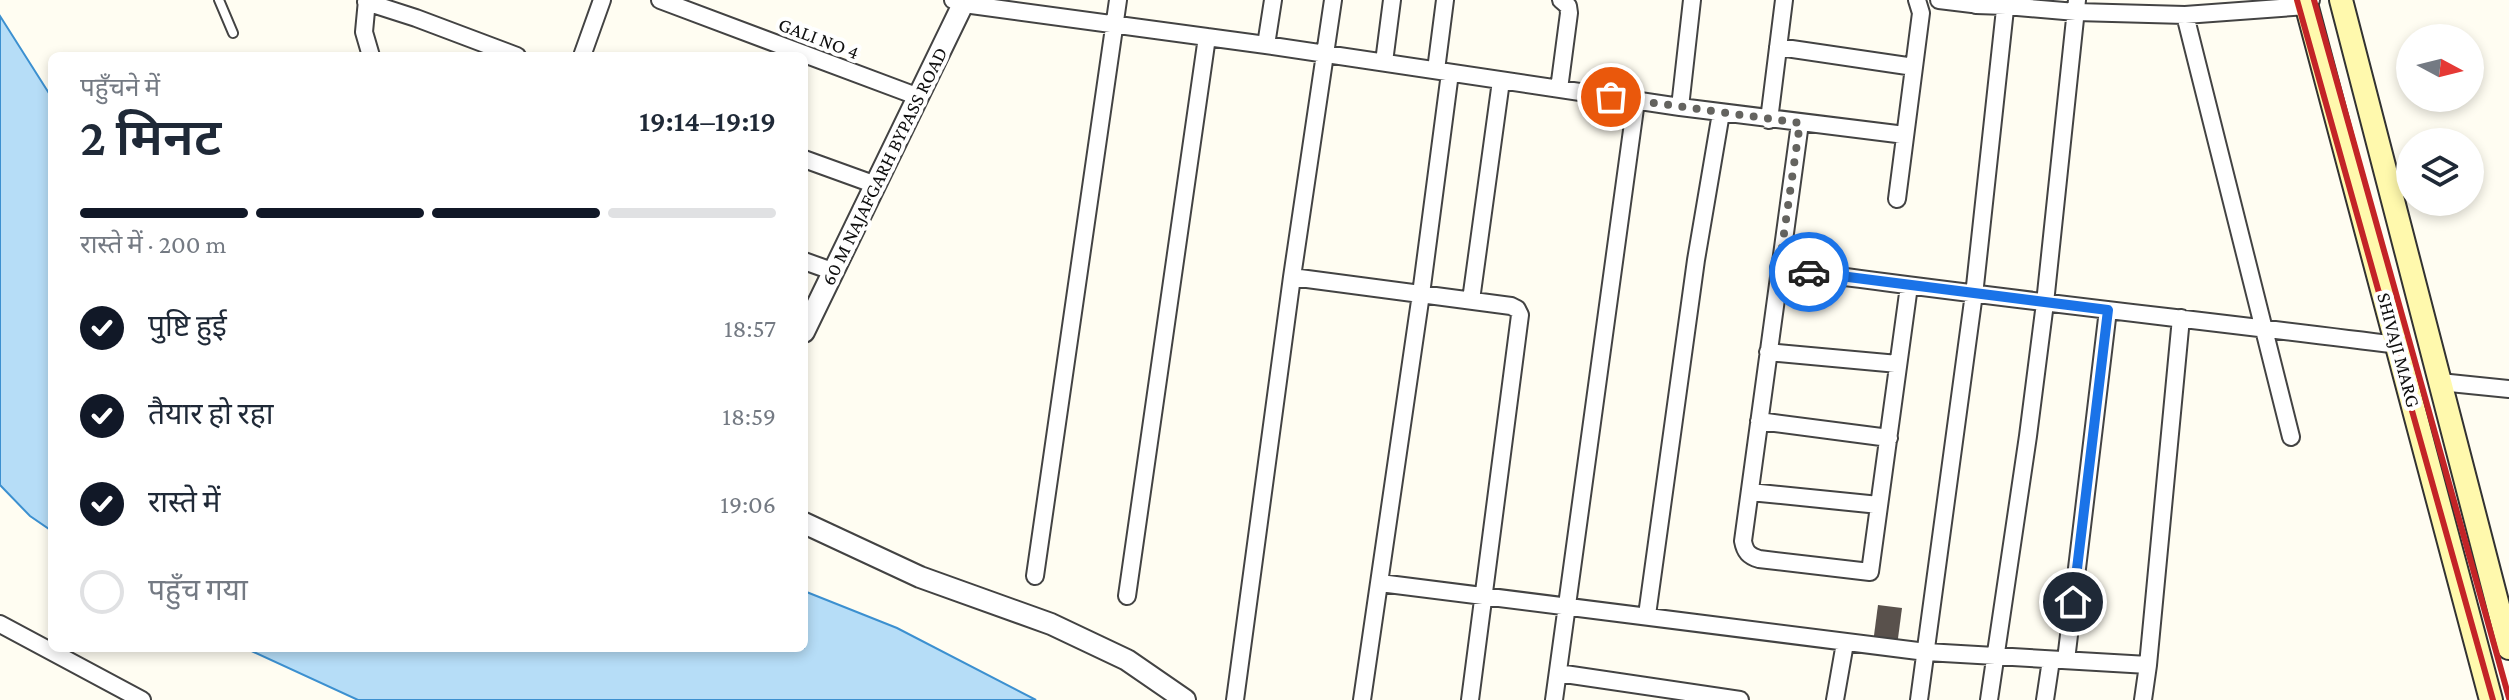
<!DOCTYPE html>
<html lang="hi">
<meta charset="utf-8">
<style>
body{margin:0;font-family:"Crimson Pro","Noto Sans Devanagari",serif;background:#f2f2f3;color:#1f2937;height:100vh;display:flex;flex-direction:column;font-size:30px;white-space:nowrap}
*{box-sizing:border-box;margin:0}
p{font-size:26px;color:#747a83}
.icon{flex:none;width:44px;height:44px;fill:none;stroke:currentColor;stroke-width:2;stroke-linecap:round;stroke-linejoin:round}
.map{position:relative;flex:1;overflow:hidden}
.drawer{position:absolute;left:48px;top:52px;width:760px;height:600px;display:flex;flex-direction:column;background:#fff;border-radius:12px;box-shadow:0 4px 12px #0003}
.drawer>*{flex:none}
.needle{width:52px;rotate:97deg}
.fabs{position:absolute;left:2396px;top:24px;display:grid;gap:16px}
.fabs a{display:grid;place-items:center;width:88px;height:88px;border-radius:50%;background:#fff;box-shadow:0 4px 12px #0003;font-size:40px}
.pin{position:absolute;display:grid;place-items:center;width:68px;height:68px;color:#fff;margin:-34px;border:4px solid #fff;border-radius:50%;box-shadow:0 2px 8px #0007}
.courier{position:absolute;display:grid;place-items:center;width:80px;height:80px;margin:-40px;border:6px solid #1a73e8;border-radius:50%;background:#fff;color:#222;box-shadow:0 2px 10px #0007}
.summary em{font-style:normal;font-weight:600}
.summary div{display:flex;flex-direction:column-reverse}
.summary{display:flex;align-items:center;justify-content:space-between;height:136px;padding:0 32px}
h1{font-size:52px;font-weight:600;line-height:60px}
.bar{display:grid;grid-template-columns:repeat(4,1fr);gap:12px 8px;align-content:center;height:96px;padding:0 32px}
.bar i{height:10px;border-radius:6px;background:#e0e1e3}
.bar .active{background:#111827}
.bar p{grid-column:span 4}
ol{padding:0 32px;list-style:none}
li{display:flex;align-items:center;gap:24px;height:88px}
li p{margin-inline-start:auto}
li .icon{padding:8px;border-radius:50%;background:#111827;color:#fff;stroke-width:4}
li:last-child{color:#747a83}
li i{width:44px;height:44px;border:4px solid #e0e1e3;border-radius:50%}
.map>svg:first-child{display:block}
.water{fill:#b6ddf7;stroke:#3c90d0;stroke-width:2}
.building{fill:#59514c}
.lines{fill:none;stroke-linecap:round;stroke-linejoin:round}
.service-casing{stroke:#434343;stroke-width:12}
.minor-casing{stroke:#434343;stroke-width:20}
.tertiary-casing{stroke:#434343;stroke-width:24}
.secondary-casing{stroke:#323232;stroke-width:26}
.service{stroke:#fff;stroke-width:8}
.minor{stroke:#fff;stroke-width:16}
.tertiary{stroke:#fff;stroke-width:20}
.secondary{stroke:#fff9ad;stroke-width:22}
.rail{stroke:#c32427;stroke-width:6}
.done{stroke:#64635f;stroke-width:8;stroke-dasharray:0 14.4}
.route{stroke:#1a73e8;stroke-width:10}
.labels{text-anchor:middle;dominant-baseline:central;stroke-width:8;stroke-linejoin:round;paint-order:stroke}
.street-label{font-size:20px;fill:#101010;stroke:#fff}
</style>
<div class="map">
<svg width="2509" height="700" viewBox="0 0 2509 700">
<rect width="100%" height="100%" fill="#fffdf2"/>
<path class="water" d="M0 16 52 98V531L30 516 0 485Z
M804 591 897 628 1036 700H358L245 648H804Z"/>
<path class="building" d="M1878 605 1902 608 1897 646 1873 643Z"/>
<g class="lines">
<g class="service-casing">
<path id="service" d="M219 0 233 33"/>
</g>
<g class="minor-casing">
<path id="minor" d="M367 0 364 32 371 56
M660 0 919 97
M953 0 964 4 1266 45 1680 107 1905 135
M1939 0 1972 4
M1966 0 1976 5 2006 6 2076 12 2185 15 2307 6 2311 0
M366 2 416 18 517 56
M2185 15 2291 437
M1266 45 1273 0
M1778 47 1914 67
M582 56 602 0
M1384 62 1392 0
M1436 70 1445 0
M1559 89 1569 13 1568 6 1561 0
M1680 107 1692 0
M1769 120 1784 0
M1800 123 1743 541C1745 552 1749 556 1759 559L1870 572 1909 286
M804 159 876 185
M1897 199 1921 13 1917 0
M804 261 832 271
M1779 268C1985 297 2192 319 2398 345
M1292 277 1511 306 1517 309 1520 315 1470 700
M1471 300 1501 81
M1768 352 1898 364
M2440 382 2509 389
M1759 421 1889 438
M1750 492 1879 505
M1035 576 1118 0
M1380 583 1926 652 2148 665
M1127 596 1207 37
M1647 615 1696 260 1721 113
M0 624 142 700
M2066 660 2108 310
M1558 673 1740 700
M1235 700 1292 277 1333 0
M1362 700 1421 294 1450 73
M1554 700 1636 101
M1835 700 1845 643
M1919 700 1975 286 2006 0
M1989 700 2028 436 2045 303 2077 0
M2045 700 2051 660
M2143 700 2148 665 2181 318"/>
</g>
<g class="tertiary-casing">
<path id="tertiary" d="M804 332 965 0
M804 523 920 577 1051 624 1127 660 1185 700"/>
</g>
<g class="secondary-casing">
<path id="secondary" d="M2305 0 2491 700
M2341 0 2509 648"/>
</g>
<use href="#service" class="service"/>
<use href="#minor" class="minor"/>
<use href="#tertiary" class="tertiary"/>
<use href="#secondary" class="secondary"/>
<path class="rail" d="M2297 0 2493 700
M2314 0 2509 698"/>
</g>
<g class="lines">
<path class="done" d="M1611 97 1800 123 1779 268 1809 272"/>
<path class="route" d="M1809 272 2108 310 2073 602"/>
</g>
<g class="labels">
<g class="street-label">
<text transform="translate(819 38) rotate(21)">GALI NO 4</text>
<text transform="translate(884 166) rotate(-64)">60 M NAJAFGARH BYPASS ROAD</text>
<text transform="translate(2399 350) rotate(75)">SHIVAJI MARG</text>
</g>
</g>
</svg>
<div class="fabs">
<a><svg class="needle" viewBox="-14 -14 28 28"><path d="M0-13l5 13h-10z" fill="#e53935"/><path d="M0 13l5-13h-10z" fill="#747a83"/></svg></a>
<a><svg class="icon" aria-label="layers" viewBox="0 0 24 24"><path d="M12 4l9 5-9 5-9-5zM3 14l9 5 9-5"/></svg></a>
</div>
<div class="pin" style="left:1611px;top:97px;background:#ea580c"><svg class="icon" aria-label="bag" viewBox="0 0 24 24"><path d="M5 8h14l-1 12H6zM9 8a3 3 0 0 1 6 0"/></svg></div>
<div class="pin" style="left:2073px;top:602px;background:#1f2937"><svg class="icon" aria-label="home" viewBox="0 0 24 24"><path d="M3 11l9-7 9 7M6 9v11h12V9"/></svg></div>
<div class="courier" style="left:1809px;top:272px"><svg class="icon" aria-label="car" viewBox="0 0 24 24"><path d="M5 17H2v-5l4-1 3-4h7l3 4 3 1v5h-3M9 17h6M6 11h13"/><circle cx="7" cy="17" r="2"/><circle cx="17" cy="17" r="2"/></svg></div>
<section class="drawer">
<div class="summary"><div><h1>2 मिनट</h1><p>पहुँचने में</p></div><em>19:14–19:19</em></div>
<div class="bar"><i class="active"></i><i class="active"></i><i class="active"></i><i></i><p>रास्ते में · 200 m</p></div>
<ol>
<li><svg class="icon" aria-label="check" viewBox="0 0 24 24"><path d="M5 12l5 5 9-10"/></svg>पुष्टि हुई<p>18:57</p></li>
<li><svg class="icon" aria-label="check" viewBox="0 0 24 24"><path d="M5 12l5 5 9-10"/></svg>तैयार हो रहा<p>18:59</p></li>
<li><svg class="icon" aria-label="check" viewBox="0 0 24 24"><path d="M5 12l5 5 9-10"/></svg>रास्ते में<p>19:06</p></li>
<li><i></i>पहुँच गया</li>
</ol>
</section>
</div>
